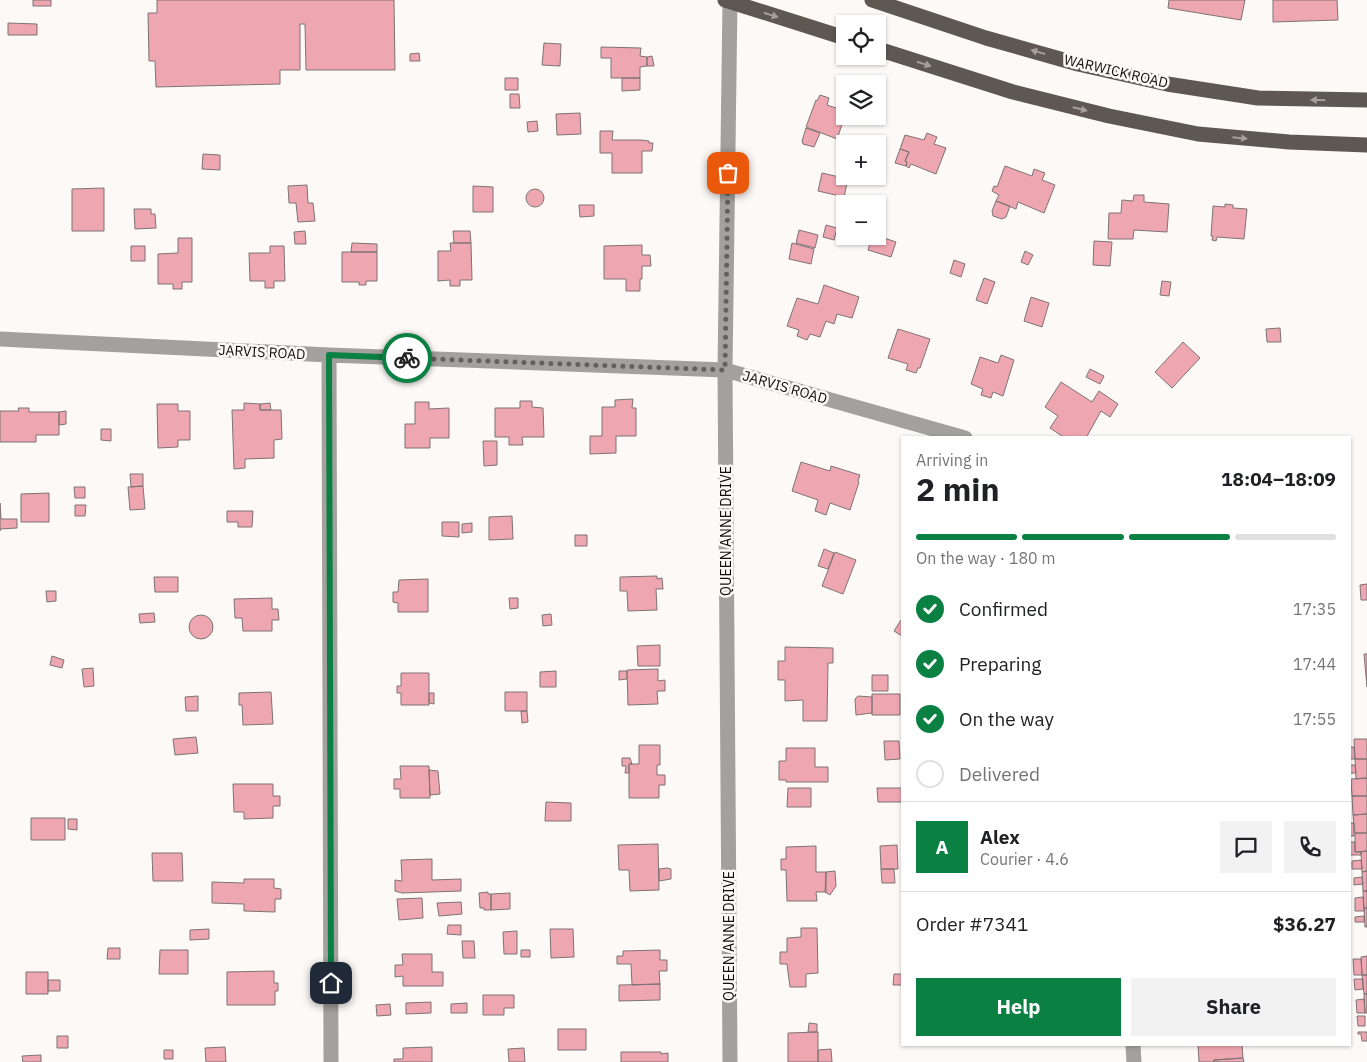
<!DOCTYPE html>
<meta charset="utf-8">
<style>
body{margin:0;font-family:"IBM Plex Sans",sans-serif;background:#f2f2f2;color:#202124;height:100vh;display:flex;flex-direction:column;font-size:19px;white-space:nowrap}
*{box-sizing:border-box;margin:0}
p{font-size:16px;color:#757577}
.icon{flex:none;width:28px;height:28px;fill:none;stroke:currentColor;stroke-width:2;stroke-linecap:round;stroke-linejoin:round}
.map{position:relative;flex:1;overflow:hidden}
.sheet{position:absolute;left:901px;top:436px;width:450px;height:610px;display:flex;flex-direction:column;background:#fff;border-radius:0px;box-shadow:0 1px 4px #0004}
.sheet>*{flex:none}
.fabs{position:absolute;left:836px;top:15px;display:grid;gap:10px}
.fabs a{display:grid;place-items:center;width:50px;height:50px;border-radius:0px;background:#fff;box-shadow:0 1px 4px #0004;font-size:25px}
.pin{position:absolute;display:grid;place-items:center;width:42px;height:42px;color:#fff;margin:-21px;border-radius:10px;box-shadow:0 2px 8px #0006}
.courier{position:absolute;display:grid;place-items:center;width:50px;height:50px;margin:-25px;border:4px solid #0b8043;border-radius:50%;background:#fff;color:#222;box-shadow:0 1px 6px #0007}
.head em{font-style:normal;font-weight:800}
.head div{display:flex;flex-direction:column-reverse}
.head{display:flex;align-items:center;justify-content:space-between;height:85px;padding:0 15px}
h1{font-size:32px;font-weight:800;line-height:38px}
.bar{display:grid;grid-template-columns:repeat(4,1fr);gap:8px 5px;align-content:center;height:60px;padding:0 15px}
.bar i{height:6px;border-radius:4px;background:#e0e0e0}
.bar .selected{background:#0b8043}
.bar p{grid-column:span 4}
.line{display:flex;align-items:center;gap:12px;padding:0 15px;border-top:1px solid #e0e0e0}
.line div{flex:1}
.round{display:grid;place-items:center;flex:none;width:52px;height:52px;border-radius:0px;background:#f2f2f2}
ol{padding:0 15px;list-style:none}
li{display:flex;align-items:center;gap:15px;height:55px}
li p{margin-inline-start:auto}
li .icon{padding:5px;border-radius:50%;background:#0b8043;color:#fff;stroke-width:4}
li:last-child{color:#757577}
li i{width:28px;height:28px;border:2px solid #e0e0e0;border-radius:50%}
.primary-button{display:flex;gap:10px;margin-top:auto;padding:10px 15px}
.primary-button a{flex:1;height:58px;border-radius:0px;background:#0b8043;color:#fff;font-size:20px;font-weight:800;line-height:58px;text-align:center}
.primary-button a+a{background:#f2f2f2;color:#202124}
.map>svg:first-child{display:block}
.building{fill:#eea6b0;stroke:#7e7374}
.lines{fill:none;stroke-linecap:round;stroke-linejoin:round}
.minor{stroke:#a4a09d;stroke-width:15}
.major{stroke:#5e5853;stroke-width:15}
.oneway{fill:#a6a09d}
.done{stroke:#64605f;stroke-width:5;stroke-dasharray:0 9}
.route{stroke:#0b8043;stroke-width:6}
.labels{text-anchor:middle;dominant-baseline:central;stroke-width:5;stroke-linejoin:round;paint-order:stroke}
.street-label{font-size:14px;fill:#120e0d;stroke:#fdf9f7}
</style>
<div class="map">
<svg width="1367" height="1062" viewBox="0 0 1367 1062">
<rect width="100%" height="100%" fill="#fdf9f7"/>
<path class="building" d="M33 0H51V6H33Z
M157 0H394L395 70H306L305 24H300V70H280V84L156 87 155 61H149L148 13H157Z
M1169 0H1245L1241 20 1168 8Z
M1273 0H1337L1338 20 1273 22Z
M8 23 37 24V35H8Z
M544 43 561 44 560 66 542 65Z
M601 47 641 48 640 56 647 57V66L640 67V78H611V58H601Z
M419 53 420 61H410V54Z
M652 56 654 66H647V57Z
M505 78H518V90H505Z
M622 78H640V90L622 91Z
M510 94H519L520 108H510Z
M820 95 829 98 827 105 845 111V116L837 139 806 127 816 100 817 101Z
M580 113 581 134 557 135 556 114Z
M537 121 538 131 528 132 527 122Z
M806 128 820 133 814 147 803 144 802 141Z
M600 131H613L612 140H641L649 141V143H653L652 151H642V173H612V153H600Z
M927 133 937 137 934 144 946 148 936 174 911 164 909 168 906 166 907 162 905 161 909 152 900 149 905 135 924 140Z
M900 149 909 152 905 161 907 162 906 166 895 163Z
M203 154 220 155V170L202 169Z
M1005 166 1032 176 1034 169 1045 173 1042 180 1055 185 1044 213 1018 202 1016 209 996 201 999 195 992 191 994 186 997 187Z
M822 173 848 179 844 197 818 191Z
M307 185 308 203H313L315 221 298 222 296 203H289L288 186Z
M473 186 493 187V212H473Z
M104 188V231H72V189Z
M526 198a9 9 0 1 1 18 0a9 9 0 1 1-18 0Z
M1134 195H1144V202L1169 204 1167 232 1134 230 1133 239H1108L1109 213H1121L1122 200 1133 201Z
M859 196 871 200 869 204 857 203Z
M996 201 1010 206 1006 217 1002 219 993 216 992 211Z
M1225 204 1233 205V208L1247 209 1244 239 1217 237 1216 241 1212 240 1213 236H1211L1213 206 1225 207Z
M579 205H594V216L580 217Z
M134 209H151V214H155L156 228 135 229Z
M826 225 837 228 834 240 823 237Z
M840 229 845 230V236H851L849 244 837 241Z
M799 230 818 235 815 248 796 243Z
M305 231 306 244H295L294 232Z
M453 231H470L471 243H454Z
M872 236H878L896 242 891 257 868 250Z
M178 238H192V282H182V289H173V284H158V254L178 253Z
M1094 241 1112 242 1110 266 1093 265Z
M352 243 377 244V252H351Z
M450 243H471L472 280H460V286H450V280L438 281V251H451Z
M792 243 814 249 811 264 789 259Z
M642 245V255H650L651 266H642V279H640V291H626V279H604V246Z
M131 246H145V261H131Z
M270 246H284L285 281H274V288H265V281H250L249 253H270Z
M1025 251 1033 255 1028 265 1021 262Z
M342 252H377V281H366V285H359V282H342Z
M954 260 965 264 961 277 950 273Z
M984 278 995 282 987 304 976 300Z
M1162 281 1171 282 1169 296 1160 295Z
M824 285 859 297 852 318 837 314 834 324 826 321 820 337 810 334 807 340 797 336 799 330 787 326 797 298 818 304Z
M1031 297 1049 303 1042 327 1024 321Z
M1280 328 1281 342H1267L1266 329Z
M898 329 930 339 920 368H918L916 373 906 370 908 364 888 358Z
M1183 342 1200 358 1172 388 1155 372Z
M1001 355 1014 360 1003 396 993 392 991 398 981 395 983 389 971 384 980 357 998 363Z
M1090 369 1104 376 1100 384 1086 377Z
M1061 382 1092 402 1099 391 1118 404 1110 417 1101 411 1086 438H1065L1050 428 1058 416 1045 407Z
M633 399 632 408H636V436H616V453L590 454V436H602V407H615V400Z
M520 401H532V407L543 408 544 437H522L523 445H509V437H495V408H520Z
M415 402H429V409L449 408V438H430V448H405V424H415Z
M244 403 260 404V410H281L282 439 274 440V458L245 459V468L234 469 232 410H244Z
M270 403 271 410H260V404Z
M157 404H178V411H190V440H178V447L158 448Z
M18 408H29V412H59V435H36V442H0V411H19Z
M66 411V424L59 425V412Z
M101 429H111V441L101 440Z
M483 441H497V465L484 466Z
M801 462 830 471 831 466 860 475 858 481 859 482 850 510 830 503 826 515 815 511 818 500 792 491Z
M130 474H143V486L131 487Z
M143 486 145 509 130 510 128 487Z
M74 487H85V498H75Z
M49 493V522H21V494Z
M0 503 1 519H17V528L0 529V531Z
M75 505H86L85 516H75Z
M227 511H253L252 527H238V522H227Z
M512 516 513 539 489 540V517Z
M442 522H459V537L442 536Z
M472 523V532L462 533V524Z
M575 535H587V546H575Z
M824 549 834 553 828 569 818 566Z
M835 552 856 560 843 594 822 586Z
M657 576V579L662 578 663 589H656L657 610 628 611 627 591H620V577Z
M154 577H178V592H155Z
M428 579V612H398V603L393 602V592H398L399 580Z
M1367 584V600H1361L1360 585Z
M46 591H56V601L47 602Z
M272 598V609H278L279 620H272V631H243L242 618H235L234 599Z
M509 598H518V608L510 609Z
M154 613 155 622 140 623 139 614Z
M551 614 552 625 543 626 542 615Z
M189 627a12 12 0 1 1 24 0a12 12 0 1 1-24 0Z
M901 620 902 621V636L894 631Z
M660 645V666H638L637 646Z
M785 647 833 648V663H828L827 721H803V700L785 701V680H778V661H785Z
M1364 654H1367V687Z
M52 656 64 660 62 668 50 665Z
M93 668 94 686 84 687 82 669Z
M658 669V681L665 680V691H657L658 704 628 705 627 670Z
M556 671V687H540V672Z
M619 671H627V679L619 680Z
M401 673H429V705H401V693H397V686H401Z
M872 675H888V691H872Z
M271 692 273 724 243 725 242 705H239V693Z
M505 692H527V711H505Z
M429 693H434V704L429 703Z
M872 694H900V715H872Z
M198 696V711H186L185 697Z
M858 696 872 697V713L856 715 855 699Z
M521 711H527L528 722 522 723Z
M196 737 198 753 175 755 173 739Z
M1354 739H1367V759H1355Z
M884 741H899L900 759 885 760Z
M639 745H660V765H657V775H665V785H659V798H629V764H639Z
M1350 747H1354L1355 759H1350Z
M786 748H815V767H828V782H786V780H779V761H786Z
M622 758H630L632 764H629V773H625L626 766H622Z
M1355 759H1367V778L1356 779Z
M1350 765H1355L1356 773H1350Z
M400 766H429L430 798H400V789H394V779H401Z
M429 770 438 771 440 794 430 795Z
M1367 778V796H1352L1351 779Z
M233 784H273V796H280V806H273V818L244 819V812H234Z
M788 788H811V807H787Z
M877 788H902V802H878Z
M1352 796H1367V814L1353 815Z
M546 802 571 803V821H545Z
M1367 814V833H1355L1353 815Z
M31 818H65V840H31Z
M68 819H77V830L68 829Z
M1350 823H1354V836H1350Z
M1355 833H1367V851L1355 852Z
M1350 842H1355V852H1361V855H1350Z
M658 844 659 890 630 891 629 870H619L618 845Z
M897 845 898 869H881L880 846Z
M816 846V872H826V892H816L817 901H787L786 870H781V859H786V847Z
M1367 851V871L1362 872 1361 852Z
M152 853H182L183 881H153Z
M432 859V880L461 879V891L402 893 395 891V880L402 881 401 860Z
M1361 860 1362 869H1352V861Z
M667 868 671 869V879L659 881V869Z
M881 869H894L895 883H882Z
M835 871 836 886 830 895 825 892 826 872Z
M1367 871V891H1363L1362 872Z
M1362 877 1363 884 1354 885V878Z
M244 879H274V888L281 889V899H275V912L244 911V904L212 903V882L244 883Z
M1363 891H1367V908H1364Z
M488 892V894H491V910H484V908H480L479 893Z
M510 893V909L491 910V894Z
M1363 897 1364 911H1355V898Z
M422 898 423 918 399 920 397 899Z
M461 902 462 914 439 916 437 903Z
M1364 908H1367V927H1365Z
M1364 916V922H1355V917Z
M448 925H461V935L447 934Z
M801 928H817L818 973 806 974V987H790L787 964H780V952H787V938L801 937Z
M209 929V939L190 940V930Z
M550 929H573L574 957 551 958Z
M517 931V954H504L503 932Z
M462 941H474L475 958H463Z
M108 948H120V959H107Z
M160 950H188V974H159Z
M521 950H530V957H521Z
M660 950V960H667V971H659L660 984 632 985 631 964H617V956H623V951Z
M402 954H432V972H443V986H403V976L395 977V965H403Z
M1367 956V975H1362L1361 957Z
M1353 959H1361L1362 975H1354Z
M274 971V983H278V991H275V1005H227V972Z
M26 972H48V994H26Z
M894 974H902V985H893Z
M1362 975H1367V994H1364Z
M1354 979H1363V989L1355 990Z
M48 980H60V991H48Z
M660 984V1000L619 1001V985Z
M1364 994H1367V1013H1365Z
M483 995H514V1008H504V1015H483Z
M1364 999 1365 1013H1357L1356 1000Z
M431 1002V1013L406 1014V1003Z
M467 1003V1013H451V1004Z
M390 1004 391 1015 377 1016 376 1005Z
M1357 1016H1365V1026H1358Z
M809 1023 817 1024V1032H808Z
M558 1029H586V1050H558Z
M818 1032V1062H788V1033Z
M1358 1032H1367V1041H1362L1361 1034H1358Z
M57 1036H68V1048H57Z
M1198 1045H1242L1243 1058 1214 1060V1062H1199Z
M225 1047 226 1062H206L205 1048Z
M432 1047V1062H394V1059H403V1048Z
M524 1048 525 1062H509L508 1049Z
M831 1049 832 1062H818V1050Z
M164 1050H173V1059H164Z
M621 1052H661V1054L668 1053V1062H621Z
M41 1055V1062H23L22 1056Z
M1243 1058 1244 1062H1214V1060Z"/>
<g class="lines">
<path class="minor" d="M730 0 725 370 730 1062
M0 339 329 355 725 370 965 438
M329 355 331 1062
M1133 1045 1134 1062"/>
<path class="major" d="M725 0 845 38
M872 0 986 38 1078 64 1167 84 1258 98 1367 100
M878 49 1013 92 1109 116 1198 134 1289 142 1367 145"/>
</g>
<defs><path id="oneway-solid" d="M-6-.8H1V-3.2L6.5 0L1 3.2V.8H-6Z" transform="scale(1.25)"/></defs>
<g class="oneway">
<use href="#oneway-solid" transform="translate(771 15) rotate(18)"/>
<use href="#oneway-solid" transform="translate(1038 52) rotate(-164)"/>
<use href="#oneway-solid" transform="translate(924 64) rotate(18)"/>
<use href="#oneway-solid" transform="translate(1318 100) rotate(-178)"/>
<use href="#oneway-solid" transform="translate(1080 109) rotate(14)"/>
<use href="#oneway-solid" transform="translate(1240 138) rotate(6)"/>
</g>
<g class="lines">
<path class="done" d="M407 358 725 370 728 173"/>
<path class="route" d="M331 983 329 355 407 358"/>
</g>
<g class="labels">
<g class="street-label">
<text transform="translate(1116 71) rotate(13)">WARWICK ROAD</text>
<text transform="translate(262 352) rotate(3)">JARVIS ROAD</text>
<text transform="translate(785 387) rotate(16)">JARVIS ROAD</text>
<text transform="translate(726 531) rotate(-90)">QUEEN ANNE DRIVE</text>
<text transform="translate(729 936) rotate(-90)">QUEEN ANNE DRIVE</text>
</g>
</g>
</svg>
<div class="fabs">
<a><svg class="icon" aria-label="locate" viewBox="0 0 24 24"><circle cx="12" cy="12" r="6"/><path d="M12 2v4M12 18v4M2 12h4M18 12h4"/></svg></a>
<a><svg class="icon" aria-label="layers" viewBox="0 0 24 24"><path d="M12 4l9 5-9 5-9-5zM3 14l9 5 9-5"/></svg></a>
<a>+</a>
<a>−</a>
</div>
<div class="pin" style="left:728px;top:173px;background:#ea580c"><svg class="icon" aria-label="bag" viewBox="0 0 24 24"><path d="M5 8h14l-1 12H6zM9 8a3 3 0 0 1 6 0"/></svg></div>
<div class="pin" style="left:331px;top:983px;background:#1f2937"><svg class="icon" aria-label="home" viewBox="0 0 24 24"><path d="M3 11l9-7 9 7M6 9v11h12V9"/></svg></div>
<div class="courier" style="left:407px;top:358px"><svg class="icon" aria-label="bike" viewBox="0 0 24 24"><circle cx="6" cy="16" r="4"/><circle cx="18" cy="16" r="4"/><path d="M6 16l4-8h5l3 8M10 8l3 8H6M13 5h3"/></svg></div>
<section class="sheet">
<div class="head"><div><h1>2 min</h1><p>Arriving in</p></div><em>18:04–18:09</em></div>
<div class="bar"><i class="selected"></i><i class="selected"></i><i class="selected"></i><i></i><p>On the way · 180 m</p></div>
<ol>
<li><svg class="icon" aria-label="check" viewBox="0 0 24 24"><path d="M5 12l5 5 9-10"/></svg>Confirmed<p>17:35</p></li>
<li><svg class="icon" aria-label="check" viewBox="0 0 24 24"><path d="M5 12l5 5 9-10"/></svg>Preparing<p>17:44</p></li>
<li><svg class="icon" aria-label="check" viewBox="0 0 24 24"><path d="M5 12l5 5 9-10"/></svg>On the way<p>17:55</p></li>
<li><i></i>Delivered</li>
</ol>
<div class="line" style="height:90px"><b class="round" style="background:#0b8043;color:#fff">A</b><div><b>Alex</b><p>Courier · 4.6</p></div><a class="round"><svg class="icon" aria-label="chat" viewBox="0 0 24 24"><path d="M4 5h16v11H9l-5 4z"/></svg></a><a class="round"><svg class="icon" aria-label="phone" viewBox="0 0 24 24"><path d="M5 4h4l2 5-3 2q2 4 5 5l2-3 5 2v4C11 20 4 13 5 4z"/></svg></a></div>
<div class="line" style="height:65px"><div>Order #7341</div><b>$36.27</b></div>
<div class="primary-button"><a>Help</a><a>Share</a></div>
</section>
</div>
